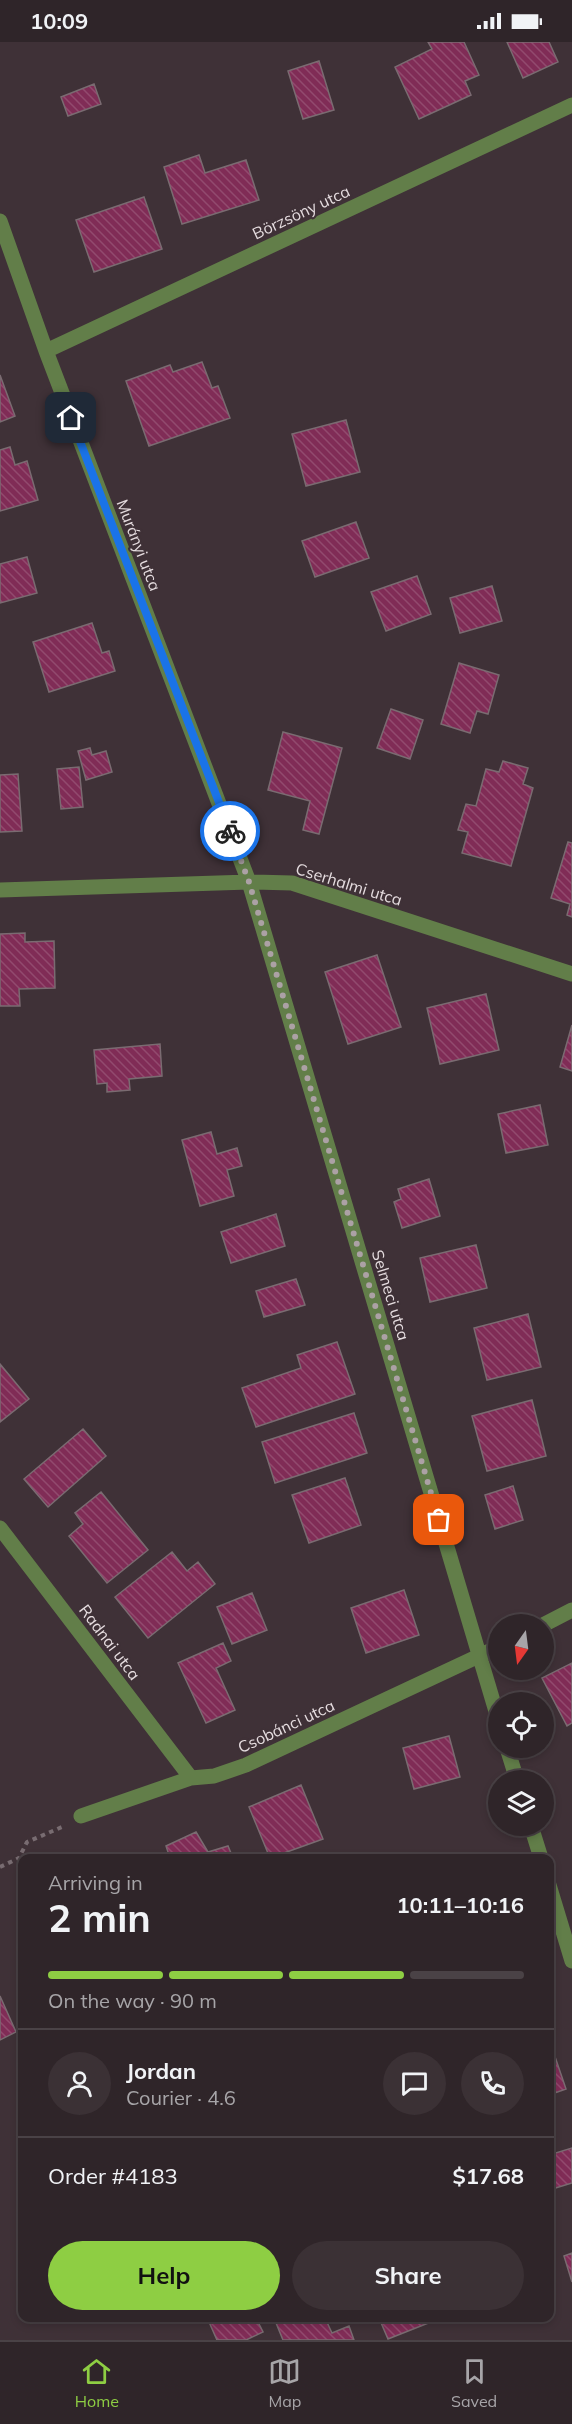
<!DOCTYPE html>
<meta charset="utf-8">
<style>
body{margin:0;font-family:Mulish,sans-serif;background:#3b3135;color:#f1f3f6;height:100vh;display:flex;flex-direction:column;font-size:22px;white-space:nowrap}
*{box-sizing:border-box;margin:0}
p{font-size:20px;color:#a7a5a8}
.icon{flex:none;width:33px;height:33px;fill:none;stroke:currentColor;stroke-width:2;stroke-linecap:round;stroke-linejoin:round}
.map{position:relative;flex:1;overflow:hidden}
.side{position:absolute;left:18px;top:1812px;width:536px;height:468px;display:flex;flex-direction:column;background:#2f2529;border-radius:12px;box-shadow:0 3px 9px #0003,0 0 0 2px #4a4246}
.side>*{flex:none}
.needle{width:39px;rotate:194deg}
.tools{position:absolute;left:488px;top:1572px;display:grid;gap:12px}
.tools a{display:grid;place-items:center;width:66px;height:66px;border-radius:50%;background:#2f2529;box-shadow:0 3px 9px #0003,0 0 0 2px #4a4246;font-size:30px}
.pin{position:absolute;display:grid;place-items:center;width:51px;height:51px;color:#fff;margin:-26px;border-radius:12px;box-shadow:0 3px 9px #0006}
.courier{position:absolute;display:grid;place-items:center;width:60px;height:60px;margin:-30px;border:4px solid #1a73e8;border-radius:50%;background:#fff;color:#222;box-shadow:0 2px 8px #0007}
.summary em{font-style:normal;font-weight:700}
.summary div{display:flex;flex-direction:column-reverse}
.summary{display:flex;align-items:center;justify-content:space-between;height:102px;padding:0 30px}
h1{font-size:39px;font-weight:700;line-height:45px}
.bar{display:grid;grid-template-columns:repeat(4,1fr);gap:9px 6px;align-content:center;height:72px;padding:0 30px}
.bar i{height:8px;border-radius:4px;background:#4a4246}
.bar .on{background:#8ece43}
.bar p{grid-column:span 4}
.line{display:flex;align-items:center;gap:15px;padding:0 30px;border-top:2px solid #4a4246}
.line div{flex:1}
.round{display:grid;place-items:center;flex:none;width:63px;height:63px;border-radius:32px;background:#3b3135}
.cta{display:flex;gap:12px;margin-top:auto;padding:12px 30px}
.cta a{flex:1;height:69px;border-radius:36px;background:#8ece43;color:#111;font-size:24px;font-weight:700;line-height:69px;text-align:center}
.cta a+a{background:#3b3135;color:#f1f3f6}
.status{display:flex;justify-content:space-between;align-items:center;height:42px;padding:0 30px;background:#2f2529;direction:ltr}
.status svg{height:16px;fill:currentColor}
.menu{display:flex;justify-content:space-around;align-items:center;height:84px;border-top:2px solid #4a4246;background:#2f2529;font-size:16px;color:#a7a5a8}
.menu a{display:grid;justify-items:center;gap:3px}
.menu .on{color:#8ece43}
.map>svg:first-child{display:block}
.building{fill:url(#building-back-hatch);stroke:#7a6b71;stroke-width:1.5}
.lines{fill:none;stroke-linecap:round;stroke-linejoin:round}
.path{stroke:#786c71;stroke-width:4;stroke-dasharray:4.5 4.5;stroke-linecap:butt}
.minor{stroke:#627e49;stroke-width:15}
.done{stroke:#aca1a5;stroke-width:6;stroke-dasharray:0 10.8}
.route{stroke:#1a73e8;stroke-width:8}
.labels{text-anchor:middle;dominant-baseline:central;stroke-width:4.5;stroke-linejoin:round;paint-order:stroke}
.street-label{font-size:16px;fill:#e6dde0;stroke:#3f3137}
</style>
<div class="status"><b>10:09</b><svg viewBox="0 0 49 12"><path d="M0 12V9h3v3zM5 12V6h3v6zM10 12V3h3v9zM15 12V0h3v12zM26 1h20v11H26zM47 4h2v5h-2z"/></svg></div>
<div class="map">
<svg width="572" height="2298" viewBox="0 0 572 2298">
<defs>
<pattern id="building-back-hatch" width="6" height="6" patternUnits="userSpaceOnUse" patternTransform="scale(1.5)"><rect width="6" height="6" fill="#802c56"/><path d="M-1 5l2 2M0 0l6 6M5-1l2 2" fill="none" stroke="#924a6e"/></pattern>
</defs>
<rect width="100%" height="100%" fill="#3f3137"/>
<path class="building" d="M428 0H464L479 33 465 39 471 53 419 77 395 25 432 7Z
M507 0H549L558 20 523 36Z
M319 19 334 68 303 77 288 29Z
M94 42 101 62 68 74 61 55Z
M199 113 205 131 246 118 259 158 182 182 164 125Z
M144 155 162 207 94 230 76 178Z
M202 320 212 346 218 344 230 376 149 404 126 339 170 323 173 330Z
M0 333 15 374 0 380Z
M346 378 360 430 306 444 292 392Z
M10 405 15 423 27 419 38 458 0 469V408Z
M356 480 369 516 315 535 302 499Z
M27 515 37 551 0 561V522Z
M417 534 431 572 386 589 371 550Z
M492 544 502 579 460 591 450 556Z
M92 581 102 611 109 609 115 629 49 650 33 600Z
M459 621 499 633 488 672 477 669 470 691 441 682Z
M391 667 423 678 410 717 377 706Z
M283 690 342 706 319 792 303 788 310 759 268 748Z
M90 706 92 713 106 709 112 730 86 738 78 709Z
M503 719 528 726 523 742 533 746 511 824 462 811 468 790 458 788 466 762 476 764 486 727 499 730Z
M79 725 83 765 61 767 57 727Z
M18 732 22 789 0 790V733Z
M568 800 572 801V875L567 873 570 862 551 856Z
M25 891V900L54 899 55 946 19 947 20 964H0V892Z
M377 913 401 985 348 1002 325 930Z
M486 952 499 1008 440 1022 427 966Z
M572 983V1029L560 1025Z
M160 1002 162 1034 129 1037 130 1048 107 1050V1041L97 1042 94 1008Z
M540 1063 548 1103 506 1111 498 1072Z
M211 1090 217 1112 237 1106 242 1124 227 1128 234 1154 200 1164 182 1098Z
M429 1137 440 1174 402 1186 394 1160 401 1157 398 1147Z
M276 1172 285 1204 231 1221 221 1190Z
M476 1203 487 1246 430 1260 420 1216Z
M296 1237 305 1263 264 1275 256 1249Z
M528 1272 541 1325 487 1338 474 1286Z
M337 1300 355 1352 256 1385 242 1346 301 1326 297 1313Z
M0 1322 29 1357 0 1380Z
M532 1358 546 1414 487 1429 472 1374Z
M354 1371 367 1411 275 1441 262 1400Z
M83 1387 106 1414 48 1465 24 1437Z
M345 1436 361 1483 309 1501 292 1453Z
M513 1444 523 1478 495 1487 485 1453Z
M101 1450 148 1508 107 1541 69 1494 83 1482 75 1471Z
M172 1510 187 1529 198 1520 215 1542 148 1596 115 1555Z
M404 1548 419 1593 366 1611 351 1566Z
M252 1551 267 1588 232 1602 217 1565Z
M223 1601 231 1619 216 1626 235 1668 206 1681 178 1621Z
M572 1621V1681L567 1684 542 1636Z
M449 1694 460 1735 414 1747 403 1706Z
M301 1743 323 1797 270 1816 249 1765Z
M196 1790 208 1810 228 1804 233 1816H170L166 1804Z
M0 1954 16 1990 0 1998Z
M549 1997 566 2047 549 2053Z
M572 2106V2141L549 2148V2113Z
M572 2211V2240L564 2214Z
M218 2276H256L263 2290 246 2298H217L209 2280Z
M274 2276H325L332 2291 349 2284 354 2298H283Z
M379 2276H441L388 2297Z"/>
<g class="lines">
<path class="path" d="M0 1825 19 1816 27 1800 62 1785"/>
<path class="minor" d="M0 179 46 309 249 840 498 1676
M46 309 572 63
M0 848 249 840 292 841 572 932
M0 1486 191 1736
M543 1583 572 1568
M507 1706 517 1738
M81 1774 191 1736 214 1734 246 1723 498 1605
M531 1784 541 1816
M549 1843 572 1919"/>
</g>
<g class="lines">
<path class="done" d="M230 789 249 840 439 1478"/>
<path class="route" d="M71 376 230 789"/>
</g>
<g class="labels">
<g class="street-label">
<text transform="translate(301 170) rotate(-25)">Börzsöny utca</text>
<text transform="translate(139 503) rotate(69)">Murányi utca</text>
<text transform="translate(349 842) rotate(17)">Cserhalmi utca</text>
<text transform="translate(391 1253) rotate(73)">Selmeci utca</text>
<text transform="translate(110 1600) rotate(53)">Radnai utca</text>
<text transform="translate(286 1684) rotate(-25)">Csobánci utca</text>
</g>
</g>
</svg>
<div class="tools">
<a><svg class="needle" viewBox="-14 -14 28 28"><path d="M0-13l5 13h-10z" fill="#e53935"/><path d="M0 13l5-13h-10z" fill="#a7a5a8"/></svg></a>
<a><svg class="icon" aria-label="locate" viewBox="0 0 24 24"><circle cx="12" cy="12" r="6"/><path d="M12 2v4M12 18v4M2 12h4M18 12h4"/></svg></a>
<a><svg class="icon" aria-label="layers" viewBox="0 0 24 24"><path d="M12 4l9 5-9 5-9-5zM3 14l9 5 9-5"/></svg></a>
</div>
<div class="pin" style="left:439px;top:1478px;background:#ea580c"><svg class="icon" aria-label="bag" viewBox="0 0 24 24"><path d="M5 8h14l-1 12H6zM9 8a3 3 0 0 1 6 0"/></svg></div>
<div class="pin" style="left:71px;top:376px;background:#1f2937"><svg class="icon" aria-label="home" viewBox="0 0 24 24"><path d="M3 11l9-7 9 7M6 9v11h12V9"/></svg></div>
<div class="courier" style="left:230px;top:789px"><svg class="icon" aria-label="bike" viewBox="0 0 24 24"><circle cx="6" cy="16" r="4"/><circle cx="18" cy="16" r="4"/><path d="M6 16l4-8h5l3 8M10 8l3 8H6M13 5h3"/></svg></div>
<section class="side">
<div class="summary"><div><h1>2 min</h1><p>Arriving in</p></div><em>10:11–10:16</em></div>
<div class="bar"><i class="on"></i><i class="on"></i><i class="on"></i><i></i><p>On the way · 90 m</p></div>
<div class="line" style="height:108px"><a class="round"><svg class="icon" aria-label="person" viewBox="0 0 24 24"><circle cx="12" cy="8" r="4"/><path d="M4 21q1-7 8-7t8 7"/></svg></a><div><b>Jordan</b><p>Courier · 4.6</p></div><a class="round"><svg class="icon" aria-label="chat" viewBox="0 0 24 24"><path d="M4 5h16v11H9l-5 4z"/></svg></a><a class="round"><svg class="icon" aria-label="phone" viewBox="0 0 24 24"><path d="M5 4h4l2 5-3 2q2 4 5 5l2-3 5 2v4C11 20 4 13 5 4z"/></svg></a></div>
<div class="line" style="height:78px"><div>Order #4183</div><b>$17.68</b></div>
<div class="cta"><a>Help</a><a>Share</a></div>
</section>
</div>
<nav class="menu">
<a class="on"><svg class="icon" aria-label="home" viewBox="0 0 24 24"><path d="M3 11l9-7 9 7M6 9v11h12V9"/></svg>Home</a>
<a><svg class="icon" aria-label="map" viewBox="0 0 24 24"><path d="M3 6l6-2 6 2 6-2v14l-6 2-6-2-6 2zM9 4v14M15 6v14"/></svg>Map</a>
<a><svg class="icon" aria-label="saved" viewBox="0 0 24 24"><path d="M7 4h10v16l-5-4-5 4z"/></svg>Saved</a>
</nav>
